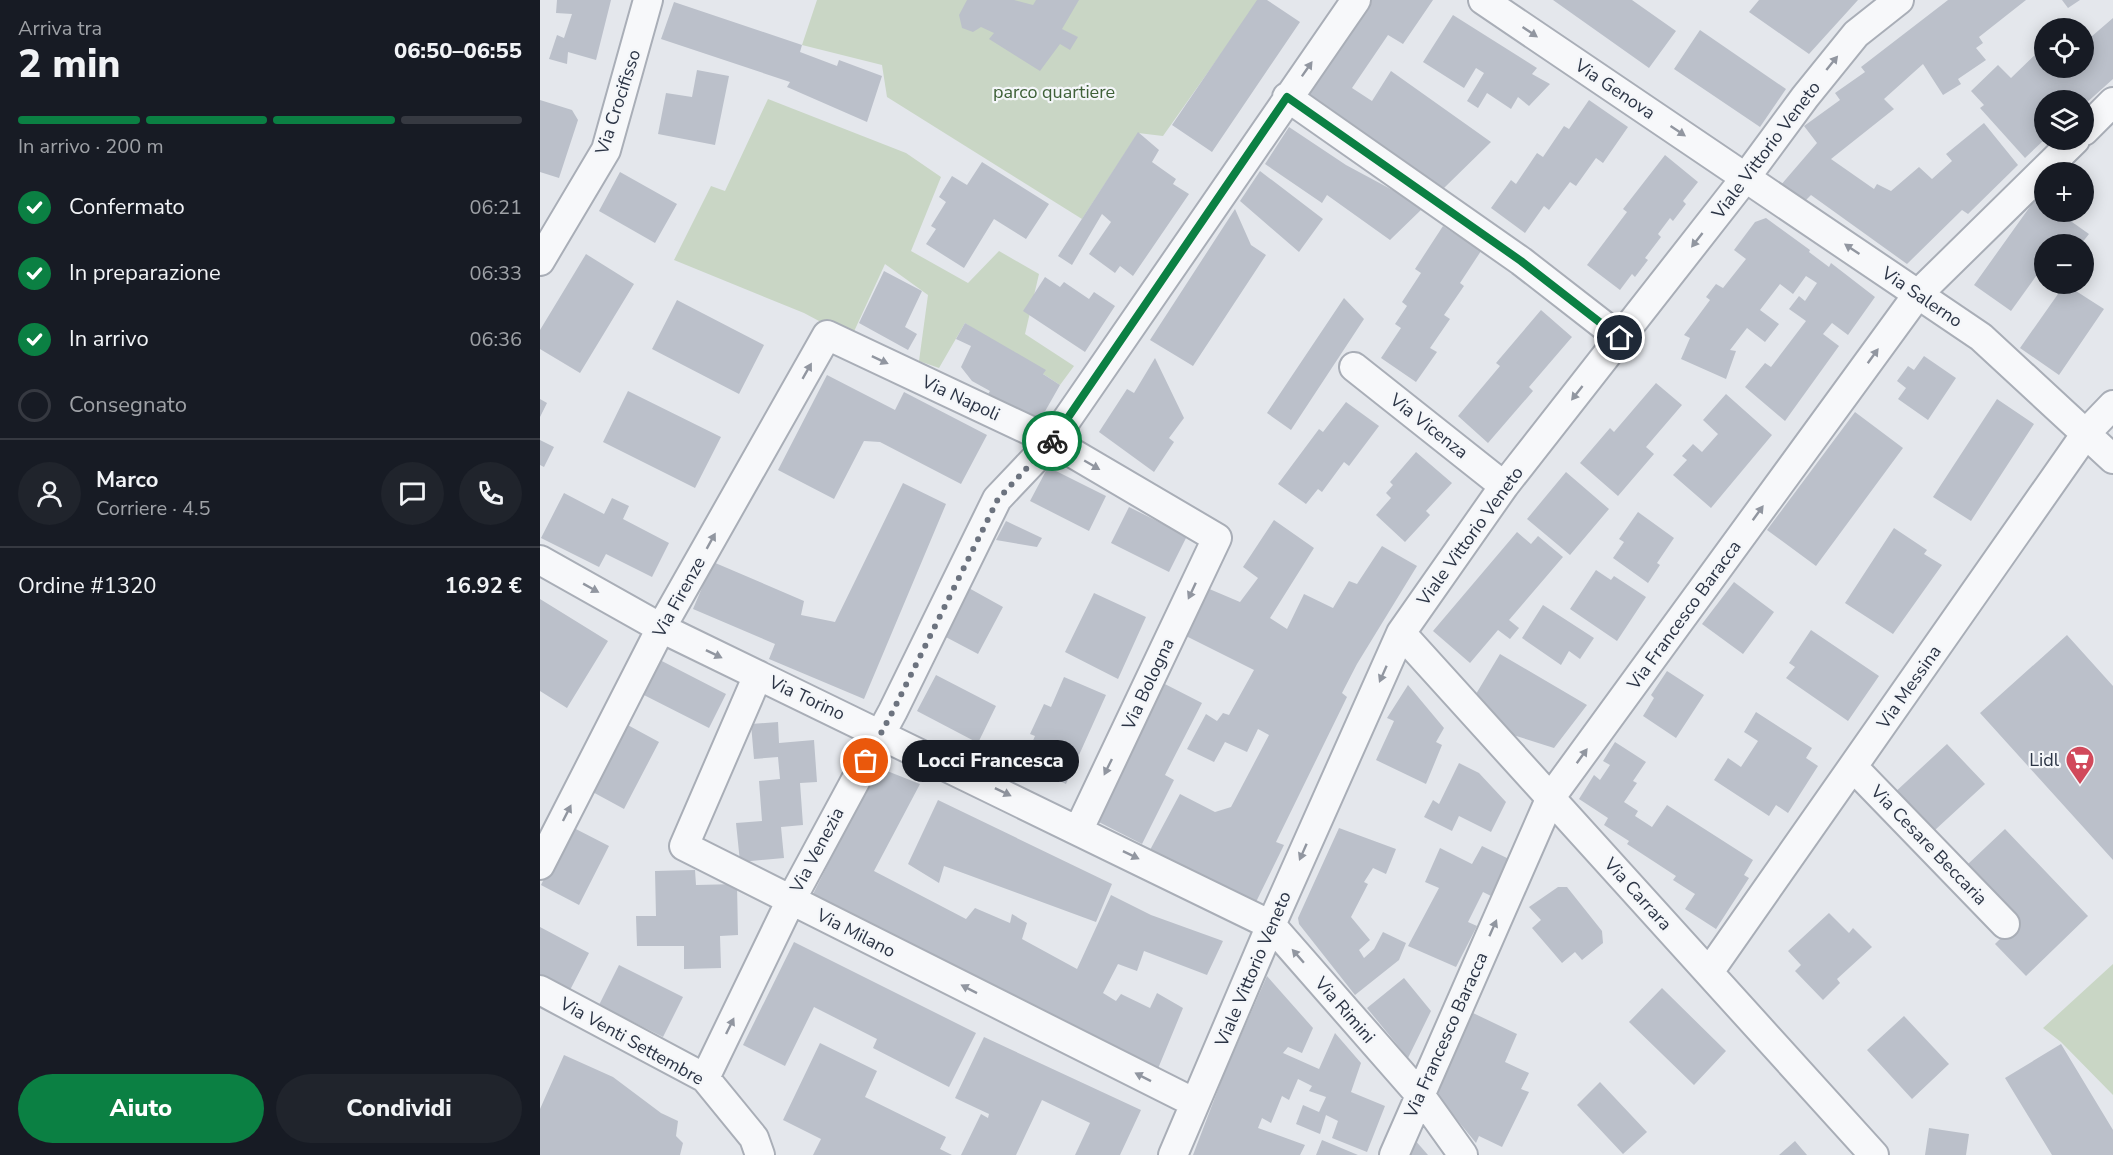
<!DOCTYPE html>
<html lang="it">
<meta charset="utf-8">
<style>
body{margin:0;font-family:"Nunito Sans",sans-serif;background:#20242c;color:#f1f3f6;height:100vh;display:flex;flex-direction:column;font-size:22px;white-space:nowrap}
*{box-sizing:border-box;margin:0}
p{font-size:20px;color:#9ea1a6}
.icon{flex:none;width:33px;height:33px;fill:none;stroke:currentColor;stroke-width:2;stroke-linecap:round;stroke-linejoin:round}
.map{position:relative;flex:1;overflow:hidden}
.details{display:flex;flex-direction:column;background:#171b24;width:540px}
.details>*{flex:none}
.tools{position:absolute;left:1494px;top:18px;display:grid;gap:12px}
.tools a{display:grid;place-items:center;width:60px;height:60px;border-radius:50%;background:#171b24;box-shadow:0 3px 15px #0003;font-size:30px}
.pin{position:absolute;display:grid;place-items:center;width:51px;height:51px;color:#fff;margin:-26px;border:3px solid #fff;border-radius:50%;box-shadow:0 2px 6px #0007}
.courier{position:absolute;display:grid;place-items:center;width:60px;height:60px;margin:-30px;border:4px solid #0b8043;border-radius:50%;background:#fff;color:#222;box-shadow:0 2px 8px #0007}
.bubble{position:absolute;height:42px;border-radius:21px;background:#171b24;box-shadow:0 3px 15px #0003;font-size:20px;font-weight:800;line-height:42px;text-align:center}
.headline em{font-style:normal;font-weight:800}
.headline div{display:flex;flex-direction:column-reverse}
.headline{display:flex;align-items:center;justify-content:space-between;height:102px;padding:0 18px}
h1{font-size:39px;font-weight:800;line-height:45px}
.bar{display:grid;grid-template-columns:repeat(4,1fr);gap:9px 6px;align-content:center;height:72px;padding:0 18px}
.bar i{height:8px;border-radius:4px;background:#363941}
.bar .current{background:#0b8043}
.bar p{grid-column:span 4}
.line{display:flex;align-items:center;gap:15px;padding:0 18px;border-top:2px solid #363941}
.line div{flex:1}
.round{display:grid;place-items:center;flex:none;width:63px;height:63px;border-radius:32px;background:#20242c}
ol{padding:0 18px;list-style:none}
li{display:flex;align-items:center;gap:18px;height:66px}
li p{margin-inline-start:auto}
li .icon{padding:6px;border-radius:50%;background:#0b8043;color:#fff;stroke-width:4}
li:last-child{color:#9ea1a6}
li i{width:33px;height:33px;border:3px solid #363941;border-radius:50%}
.button{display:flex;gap:12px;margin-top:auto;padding:12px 18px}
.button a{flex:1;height:69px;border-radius:36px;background:#0b8043;color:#fff;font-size:24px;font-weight:800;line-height:69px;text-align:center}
.button a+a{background:#20242c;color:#f1f3f6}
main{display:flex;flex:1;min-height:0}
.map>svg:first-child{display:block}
.green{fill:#c9d6c5}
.building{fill:#bbc0ca}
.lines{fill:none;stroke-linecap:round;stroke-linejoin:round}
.minor-casing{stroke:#a9aeb7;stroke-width:32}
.minor{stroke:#f7f8fa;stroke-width:28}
.oneway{fill:#9196a0}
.done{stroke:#6c737f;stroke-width:6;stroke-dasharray:0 10.8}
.route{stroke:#0b8043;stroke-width:8}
.labels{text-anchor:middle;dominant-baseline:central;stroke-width:4.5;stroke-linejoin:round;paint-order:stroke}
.street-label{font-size:18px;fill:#2b3445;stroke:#f4f6f9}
.park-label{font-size:18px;fill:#3f6138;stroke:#f4f6f9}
.poi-label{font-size:18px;fill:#2b3445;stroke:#f4f6f9;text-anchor:end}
</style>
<main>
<section class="details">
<div class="headline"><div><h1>2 min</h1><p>Arriva tra</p></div><em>06:50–06:55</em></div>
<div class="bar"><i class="current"></i><i class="current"></i><i class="current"></i><i></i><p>In arrivo · 200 m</p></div>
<ol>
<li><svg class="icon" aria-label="check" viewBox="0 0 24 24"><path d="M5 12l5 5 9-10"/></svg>Confermato<p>06:21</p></li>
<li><svg class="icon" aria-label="check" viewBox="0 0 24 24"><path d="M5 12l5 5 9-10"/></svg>In preparazione<p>06:33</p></li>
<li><svg class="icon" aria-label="check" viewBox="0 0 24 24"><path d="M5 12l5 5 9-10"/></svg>In arrivo<p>06:36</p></li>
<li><i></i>Consegnato</li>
</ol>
<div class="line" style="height:108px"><a class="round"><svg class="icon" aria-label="person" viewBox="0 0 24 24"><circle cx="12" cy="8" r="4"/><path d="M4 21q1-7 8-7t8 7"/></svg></a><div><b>Marco</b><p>Corriere · 4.5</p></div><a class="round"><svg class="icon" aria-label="chat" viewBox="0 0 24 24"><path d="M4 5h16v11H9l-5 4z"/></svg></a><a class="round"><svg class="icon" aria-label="phone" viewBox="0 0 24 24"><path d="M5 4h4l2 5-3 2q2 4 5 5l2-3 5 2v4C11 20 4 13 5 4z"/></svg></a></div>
<div class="line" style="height:78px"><div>Ordine #1320</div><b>16.92 €</b></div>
<div class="button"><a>Aiuto</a><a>Condividi</a></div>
</section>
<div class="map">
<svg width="1573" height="1155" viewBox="0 0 1573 1155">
<rect width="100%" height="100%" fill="#e4e7ec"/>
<path class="green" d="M277 0H719L623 136 598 133 542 219 347 97 342 65 262 45Z
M228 99 366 153 401 177 371 251 428 283 459 251 499 274 485 334 534 366 520 385 425 323 399 368 379 361 388 295 345 264 311 338 264 313 134 260 171 186 185 191Z
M1573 964V1095L1521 1042 1503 1028Z"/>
<path class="building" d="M17 0H71L56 60 28 52 27 64 9 59 17 35 24 38 32 14 16 13Z
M427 0H474L493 5 496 0H539L522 29 538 37 530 50 520 44 500 71 449 39 454 33 441 27 433 32 422 28 419 15Z
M717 0H727L760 22 672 152 632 125Z
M831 0H893L863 44 848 35 812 88 832 101 851 71 951 142 904 188 764 98Z
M1013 0H1092L1136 31 1109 68Z
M1219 0H1318L1269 54 1209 12Z
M1408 0H1486L1439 37 1443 43 1436 48 1446 60 1418 79 1421 84 1403 95 1383 64 1344 99 1354 109 1291 159 1334 189 1337 184 1351 191 1379 167 1392 179 1412 161 1406 154 1444 123 1478 165 1428 214 1422 210 1367 264 1271 195 1263 203 1240 186 1277 143 1264 126 1300 100 1295 93 1325 72 1321 67Z
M1522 0H1540L1528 8Z
M134 2 262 45 260 52 297 66 299 60 342 76 327 122 247 87 250 82 121 39Z
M913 15 997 68 992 74 1010 84 989 106 978 97 971 109 947 93 938 108 927 101 944 73 936 68 924 88 883 62Z
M1573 18V79L1544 105V100H1504V140L1485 158 1440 108 1444 105 1431 91 1458 65 1471 78 1500 50 1504 53V68H1544V43Z
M1160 30 1246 89 1220 127 1134 69Z
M157 70 189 76 175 145 118 134 126 93 152 97Z
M0 100 32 110 38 120 19 178 0 172Z
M1049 100 1088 127 1063 163 1056 158 1036 186 1030 182 1009 210 1004 206 985 233 951 208 971 180 976 184 997 153 1003 157 1024 126 1029 129Z
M749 127 806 165 884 207 850 240 787 195 782 203 725 164Z
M598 132 619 150 612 162 636 179 633 184 649 194 593 276 580 266 575 273 549 254 571 222 562 214 532 265 518 256Z
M1125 155 1158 182 1143 201 1146 204 1133 221 1130 218 1118 234 1121 237 1105 258 1108 260 1095 277 1092 274 1080 290 1047 265 1087 212 1083 209Z
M442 162 509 204 486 239 454 219 424 268 386 244 396 229 391 226 406 202 399 197 412 176 427 185Z
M720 171 783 219 759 252 700 201Z
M80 172 137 204 115 243 59 211Z
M1504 187V212H1540L1532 222 1549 234 1541 244H1504V265L1471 311 1434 285Z
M695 209 711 245 726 255 653 366 610 340Z
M1226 218 1270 250 1269 252 1289 267 1291 263 1335 297 1308 335 1292 323 1283 334 1299 346 1245 421 1205 387 1225 363 1231 367 1266 321 1249 309 1259 296 1265 301 1277 283 1266 276 1253 294 1240 284 1220 310 1239 324 1225 342 1207 328 1190 350 1196 351 1186 379 1141 359 1150 338 1144 335 1170 300 1166 297 1176 284 1183 288 1206 259 1194 250 1215 222Z
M903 226 941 251 920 283 924 286 904 315 910 319 890 348 897 352 876 382 841 358 861 328 855 324 867 306 862 302 881 273 875 269Z
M46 254 94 284 40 373 0 349V330Z
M344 271 382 291 365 327 377 334 368 350 319 323Z
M505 277 520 287 524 282 549 299 554 292 575 306 545 352 483 311Z
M1525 284 1564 309 1519 375 1480 348Z
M804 298 824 319 751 430 727 413Z
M137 300 224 345 199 394 112 349Z
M1001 310 1032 337 989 387 993 391 948 443 918 416 960 366 956 363Z
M425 323 506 370 503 374 520 385 499 422 447 396 450 391 432 381 421 367 431 346 416 339Z
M1384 356 1416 378 1388 420 1358 399 1366 388 1357 381 1368 366 1374 370Z
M615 358 644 418 629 438 634 442 614 472 559 432 587 389 594 393Z
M287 375 355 410 364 392 447 435 421 484 340 442 324 441 294 499 238 470Z
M1116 383 1142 405 1106 447 1114 454 1078 496 1040 463 1070 428 1074 432Z
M88 391 181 437 155 488 63 442Z
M1186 394 1232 435 1171 508 1133 475 1147 460 1142 456 1153 444 1162 452 1178 434 1163 420Z
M0 399 7 403 0 417Z
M1457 399 1494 424 1431 521 1393 497Z
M806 402 839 426 809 466 804 462 782 492 778 489 766 504 738 484 779 429 783 432Z
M1315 412 1363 448 1276 566 1227 530Z
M0 440 14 447 4 467 0 465Z
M876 452 912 483 886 511 890 515 865 542 836 515 851 498 846 493 853 485 850 482Z
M508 467 566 496 549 531 490 501Z
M1026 472 1069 509 1030 555 987 519Z
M363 483 406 504 324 699 229 659 235 644 153 609 173 562 264 601 261 615 295 622Z
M24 493 64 514 72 498 89 506 83 519 129 543 112 577 66 554 59 567 1 538Z
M589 507 647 536 629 572 571 543Z
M1098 512 1134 538 1117 563 1120 565 1108 583 1073 558 1084 542 1079 539Z
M734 520 774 548 730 618 747 629 764 594 793 608 809 581 817 584 842 546 877 566 817 664 802 693 807 697 736 842 744 845 716 902 610 850 640 794 675 812 691 807 729 735 718 729 707 752 685 742 674 762 647 749 666 714 677 721 683 713 689 715 714 670 644 635 667 588 700 602 718 578 703 567Z
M466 521 502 538 497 547 456 540Z
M1354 528 1387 550 1384 554 1402 565 1353 634 1305 603Z
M977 532 991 544 998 536 1023 557 969 620 979 628 970 639 958 630 930 663 893 631Z
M1056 570 1071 580 1074 576 1106 597 1077 641 1030 609Z
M1194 582 1234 612 1203 654 1162 624Z
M427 587 463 607 438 654 402 635Z
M554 593 606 617 578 679 525 652Z
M0 599 68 641 27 708 0 691Z
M1003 605 1054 638 1040 659 1029 651 1021 665 982 638Z
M1271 630 1339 676 1308 721 1246 678 1255 667 1249 663Z
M1527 635 1573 686V860L1440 713Z
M960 654 1047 705 1014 748 973 735 936 694Z
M116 658 186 694 169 728 98 692Z
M1127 671 1164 695 1136 738 1103 716 1114 698 1111 695Z
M396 675 456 706 438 743 377 711Z
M524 677 566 695 526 784 483 763 495 736 490 734 504 704 511 707Z
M619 681 662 703 625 775 634 780 602 844 549 817Z
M868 685 904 728 896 742 902 745 886 784 836 760 854 721 847 718Z
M1216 712 1272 748 1266 758 1278 766 1248 813 1236 805 1229 816 1174 780 1188 758 1201 767 1218 741 1204 732Z
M238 722 239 743 274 740 277 782 260 783 263 825 241 827 244 858 200 862 196 823 222 821 219 781 240 779 238 757 214 759 211 724Z
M84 723 119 742 84 809 49 790Z
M1075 742 1106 762 1093 781 1097 783 1084 802 1098 811 1095 816 1112 827 1127 805 1213 860 1204 875 1209 878 1176 929 1145 909 1155 894 1133 880 1136 876 1087 844 1089 841 1064 825 1068 818 1039 799 1054 775 1060 780 1070 765 1063 761Z
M1407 744 1445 784 1395 830 1382 817 1377 822 1352 795Z
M919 763 939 773 966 802 951 832 919 816 912 831 884 817 893 800 899 804Z
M337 767 380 784 334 871 426 919 435 908 470 923 472 914 487 923 482 939 537 969 571 895 611 915 683 941 667 975 604 951 597 971 578 964 563 993 576 1001 581 994 610 1008 617 993 643 1008 617 1071 269 902Z
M398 800 572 884 556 922 404 866 399 883 368 864Z
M30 826 69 846 39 905 1 885Z
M799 828 856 849 846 874 833 868 824 882 828 884 811 917 830 940 819 950 824 958 834 949 843 932 866 943 859 960 815 995 759 924 758 918Z
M1465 829 1548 916 1486 976 1455 944 1480 919 1428 864Z
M942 846 969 859 951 896 943 892 928 922 937 926 916 967 868 946 899 888 885 882 900 848 932 864Z
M155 870 156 885 197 884 198 935 180 936 181 968 144 969V946H97L96 916H116L115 871Z
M1018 887H1027L1062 931 1063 943 1042 960 1035 952 1022 963 992 928 1001 920 989 907Z
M1289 913 1309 933 1313 928 1332 947 1297 979 1300 983 1283 1000 1255 971 1261 965 1248 951Z
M0 927 49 953 28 994 0 979Z
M254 942 436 1033 409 1087 333 1048 337 1039 274 1007 245 1066 203 1045Z
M79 965 143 997 123 1037 59 1005Z
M727 976 773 1028 762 1053 748 1047 743 1053 779 1069 795 1033 821 1063 811 1092 845 1106 827 1152 792 1138 798 1121 786 1115 780 1134 756 1124 763 1105 779 1112 786 1097 769 1091 772 1086 758 1079 749 1100 742 1096 731 1123 722 1118 718 1128 765 1145 760 1155H653L684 1074Z
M864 978 891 1011 868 1058 827 1008Z
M1122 988 1186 1051 1154 1085 1089 1022Z
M933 1013 977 1034 965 1062 989 1073 981 1089 989 1092 962 1147 939 1136 936 1143 896 1094Z
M1364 1016 1409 1064 1372 1099 1327 1050Z
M444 1037 601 1110 580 1155H535L550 1123 502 1100 476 1155H421L441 1114 448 1118 449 1114 415 1098Z
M280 1043 337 1071 325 1097 406 1137 400 1149 412 1155H273L281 1139 243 1120Z
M1521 1044 1573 1130V1155H1512L1465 1078Z
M24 1055 73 1077 121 1113 138 1121 136 1136 143 1143 140 1155H0V1109Z
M1060 1082 1107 1132 1083 1154 1037 1105Z
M1389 1128 1429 1134 1426 1155H1385Z
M874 1139 888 1155H868Z
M782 1140 818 1155H776Z
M1255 1141 1267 1155H1239Z"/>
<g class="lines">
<g class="minor-casing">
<path id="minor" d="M943 0 1441 337 1573 459
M747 97 981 261 1080 338
M1544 131 1573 102
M0 261 66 150 108 0
M814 367 964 486
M0 560 121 628 731 925 880 1095 923 1155
M861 633 1334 1155
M218 675 144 846 655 1103
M1313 767 1465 924
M0 865 121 628 287 335 512 441 677 538 539 829
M1169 972 1547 432 1573 405
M0 990 165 1078 214 1138 220 1155
M165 1078 251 900 353 711 457 499 512 441 816 0
M633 1155 731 925 861 633 964 486 1206 177 1265 97 1316 34 1359 0
M854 1155 1011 797 1378 294 1535 140"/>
</g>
<use href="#minor" class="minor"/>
</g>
<defs><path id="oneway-solid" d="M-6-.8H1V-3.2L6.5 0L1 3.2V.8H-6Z" transform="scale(1.5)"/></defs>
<g class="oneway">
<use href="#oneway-solid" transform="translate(990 32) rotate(34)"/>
<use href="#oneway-solid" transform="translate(1292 63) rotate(-51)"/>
<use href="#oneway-solid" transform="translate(767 69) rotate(-55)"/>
<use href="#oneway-solid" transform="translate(1138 131) rotate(34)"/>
<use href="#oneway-solid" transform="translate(1157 240) rotate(128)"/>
<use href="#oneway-solid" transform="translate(1312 249) rotate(-146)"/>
<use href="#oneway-solid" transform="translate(1333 356) rotate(-54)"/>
<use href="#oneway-solid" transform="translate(340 360) rotate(25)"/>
<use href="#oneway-solid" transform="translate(267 371) rotate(-60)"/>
<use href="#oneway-solid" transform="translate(1037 393) rotate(128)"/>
<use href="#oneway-solid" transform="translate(552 465) rotate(30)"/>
<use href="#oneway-solid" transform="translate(1218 513) rotate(-54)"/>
<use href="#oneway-solid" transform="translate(171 541) rotate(-61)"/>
<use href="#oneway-solid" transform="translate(51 588) rotate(29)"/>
<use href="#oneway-solid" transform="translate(652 591) rotate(115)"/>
<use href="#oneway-solid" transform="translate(174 654) rotate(26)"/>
<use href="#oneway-solid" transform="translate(843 674) rotate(114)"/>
<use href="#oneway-solid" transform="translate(1042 756) rotate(-54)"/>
<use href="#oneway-solid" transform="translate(568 767) rotate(116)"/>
<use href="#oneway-solid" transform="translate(463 792) rotate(26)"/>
<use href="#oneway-solid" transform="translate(27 813) rotate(-63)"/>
<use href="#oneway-solid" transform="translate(763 852) rotate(114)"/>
<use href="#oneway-solid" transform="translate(591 855) rotate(26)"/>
<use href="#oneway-solid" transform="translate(953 928) rotate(-66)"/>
<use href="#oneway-solid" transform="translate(758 956) rotate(-131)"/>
<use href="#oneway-solid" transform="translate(429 989) rotate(-153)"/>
<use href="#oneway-solid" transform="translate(190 1026) rotate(-64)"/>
<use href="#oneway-solid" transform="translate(603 1077) rotate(-153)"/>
</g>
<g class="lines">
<path class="done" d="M326 761 353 711 458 499 512 441"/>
<path class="route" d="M512 441 747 97 981 261 1080 338"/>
</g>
<defs>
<g id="supermarket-pin" transform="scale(1.5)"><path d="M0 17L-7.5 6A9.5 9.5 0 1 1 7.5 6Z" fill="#d1495b" stroke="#f4f6f9"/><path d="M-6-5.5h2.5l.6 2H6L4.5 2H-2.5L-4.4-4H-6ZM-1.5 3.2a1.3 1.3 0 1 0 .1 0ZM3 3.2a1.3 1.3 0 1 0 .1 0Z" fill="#fff"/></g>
</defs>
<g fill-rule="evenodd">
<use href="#supermarket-pin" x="1540" y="760"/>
</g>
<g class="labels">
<g class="street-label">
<text transform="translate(1075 89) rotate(34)">Via Genova</text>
<text transform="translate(78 102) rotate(-72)">Via Crocifisso</text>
<text transform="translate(1226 150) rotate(-53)">Viale Vittorio Veneto</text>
<text transform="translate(1382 297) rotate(34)">Via Salerno</text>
<text transform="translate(421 398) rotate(25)">Via Napoli</text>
<text transform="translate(889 426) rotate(38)">Via Vicenza</text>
<text transform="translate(930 536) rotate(-54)">Viale Vittorio Veneto</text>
<text transform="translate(139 597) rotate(-61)">Via Firenze</text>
<text transform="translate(1144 615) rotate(-54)">Via Francesco Baracca</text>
<text transform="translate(608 684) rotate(-65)">Via Bologna</text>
<text transform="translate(1369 687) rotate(-55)">Via Messina</text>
<text transform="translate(267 698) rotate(25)">Via Torino</text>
<text transform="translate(1389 845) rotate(46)">Via Cesare Beccaria</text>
<text transform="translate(277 850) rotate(-62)">Via Venezia</text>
<text transform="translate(1098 894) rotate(48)">Via Carrara</text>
<text transform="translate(316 933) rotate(27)">Via Milano</text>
<text transform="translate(713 969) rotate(-67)">Viale Vittorio Veneto</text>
<text transform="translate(805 1010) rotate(49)">Via Rimini</text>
<text transform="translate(906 1035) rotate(-66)">Via Francesco Baracca</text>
<text transform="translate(92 1041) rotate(29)">Via Venti Settembre</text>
</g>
<g class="park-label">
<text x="514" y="92">parco quartiere</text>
</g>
<g class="poi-label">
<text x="1519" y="760">Lidl</text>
</g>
</g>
</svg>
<div class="tools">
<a><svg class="icon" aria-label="locate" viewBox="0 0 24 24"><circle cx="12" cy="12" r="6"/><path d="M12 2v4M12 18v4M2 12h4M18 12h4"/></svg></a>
<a><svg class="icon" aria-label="layers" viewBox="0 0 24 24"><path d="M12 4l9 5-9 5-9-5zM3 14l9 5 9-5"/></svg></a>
<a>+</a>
<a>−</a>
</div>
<div class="pin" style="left:326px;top:761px;background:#ea580c"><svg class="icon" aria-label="bag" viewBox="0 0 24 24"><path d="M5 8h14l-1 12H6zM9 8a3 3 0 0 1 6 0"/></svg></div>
<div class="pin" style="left:1080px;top:338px;background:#1f2937"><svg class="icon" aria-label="home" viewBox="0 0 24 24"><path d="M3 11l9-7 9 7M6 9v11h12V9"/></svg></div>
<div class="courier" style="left:512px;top:441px"><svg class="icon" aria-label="bike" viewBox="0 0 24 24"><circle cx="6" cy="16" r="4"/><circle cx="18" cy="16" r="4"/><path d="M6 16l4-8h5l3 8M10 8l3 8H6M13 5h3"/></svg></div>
<div class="bubble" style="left:362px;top:740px;width:177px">Locci Francesca</div>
</div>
</main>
